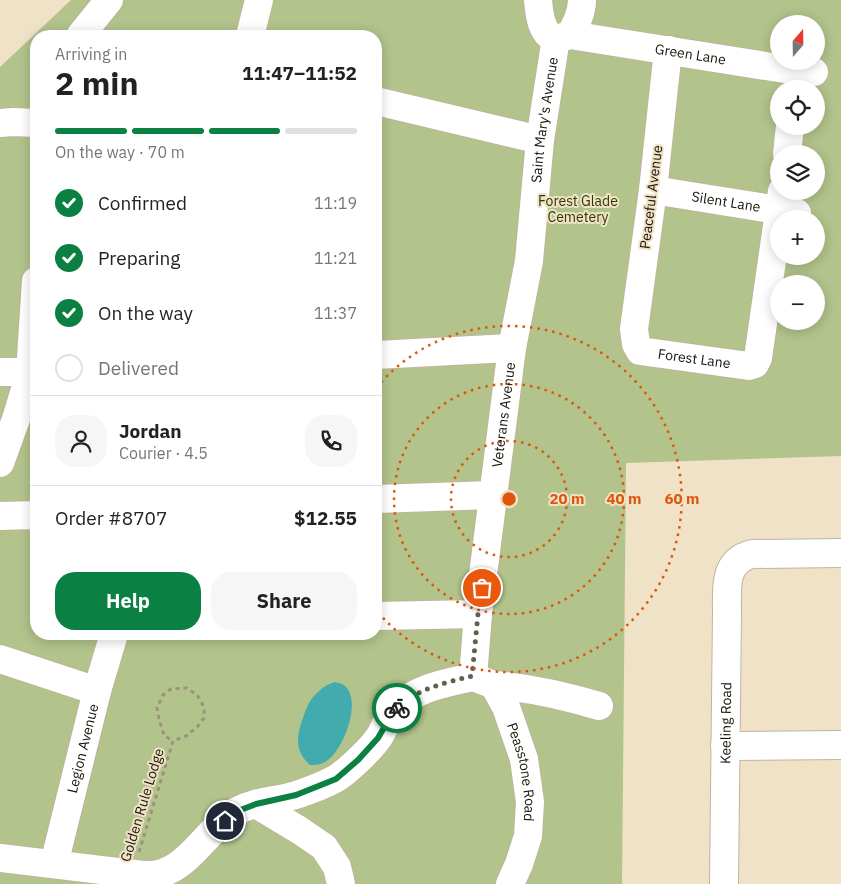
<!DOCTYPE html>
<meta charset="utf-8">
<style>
body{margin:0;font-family:"IBM Plex Sans",sans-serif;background:#f6f6f6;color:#222;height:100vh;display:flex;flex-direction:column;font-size:19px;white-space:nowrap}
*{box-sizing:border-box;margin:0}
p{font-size:16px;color:#767676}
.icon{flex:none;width:28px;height:28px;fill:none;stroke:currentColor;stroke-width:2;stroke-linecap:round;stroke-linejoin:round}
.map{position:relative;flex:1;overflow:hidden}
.panel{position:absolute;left:30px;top:30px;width:352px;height:610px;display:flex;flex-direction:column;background:#fff;border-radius:20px;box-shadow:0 2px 12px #0003}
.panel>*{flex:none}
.needle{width:32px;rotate:20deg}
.fabs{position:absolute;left:770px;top:15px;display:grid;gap:10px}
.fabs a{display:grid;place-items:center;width:55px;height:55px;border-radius:50%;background:#fff;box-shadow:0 2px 12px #0003;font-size:25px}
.pin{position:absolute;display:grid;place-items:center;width:42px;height:42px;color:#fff;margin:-21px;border:2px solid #fff;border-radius:50%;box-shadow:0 1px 5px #0007}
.courier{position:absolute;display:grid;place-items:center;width:50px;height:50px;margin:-25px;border:4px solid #0b8043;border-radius:50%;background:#fff;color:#222;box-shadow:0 1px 6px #0007}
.overview em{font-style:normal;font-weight:700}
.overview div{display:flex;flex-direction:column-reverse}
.overview{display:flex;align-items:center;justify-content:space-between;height:85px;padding:0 25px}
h1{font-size:32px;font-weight:700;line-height:38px}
.bar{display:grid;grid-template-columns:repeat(4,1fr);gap:8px 5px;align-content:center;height:60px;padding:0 25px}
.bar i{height:6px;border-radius:4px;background:#e0e0e0}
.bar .current{background:#0b8043}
.bar p{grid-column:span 4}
.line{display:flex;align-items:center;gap:12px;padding:0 25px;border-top:1px solid #e0e0e0}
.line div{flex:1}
.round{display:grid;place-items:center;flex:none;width:52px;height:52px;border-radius:20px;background:#f6f6f6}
ol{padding:0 25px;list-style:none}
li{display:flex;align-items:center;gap:15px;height:55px}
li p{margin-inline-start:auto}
li .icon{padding:5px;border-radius:50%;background:#0b8043;color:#fff;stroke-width:4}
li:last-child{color:#767676}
li i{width:28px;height:28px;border:2px solid #e0e0e0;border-radius:50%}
.cta{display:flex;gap:10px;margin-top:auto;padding:10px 25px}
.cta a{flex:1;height:58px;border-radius:20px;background:#0b8043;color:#fff;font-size:20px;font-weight:700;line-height:58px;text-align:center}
.cta a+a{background:#f6f6f6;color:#222}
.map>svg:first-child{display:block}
.green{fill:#b2c38b;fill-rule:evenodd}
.water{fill:#42abae}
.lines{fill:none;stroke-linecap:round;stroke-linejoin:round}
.minor-casing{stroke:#c1b49a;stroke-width:30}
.path{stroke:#9d927e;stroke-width:3;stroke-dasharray:4 4;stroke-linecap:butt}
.minor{stroke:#fff;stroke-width:28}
.done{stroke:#655d4d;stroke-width:5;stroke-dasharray:0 9}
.route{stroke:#0b8043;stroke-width:6}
.ring{fill:none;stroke:#de560c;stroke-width:2.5;stroke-dasharray:2.5 5}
.labels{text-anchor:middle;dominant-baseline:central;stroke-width:4;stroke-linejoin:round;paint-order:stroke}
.street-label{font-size:14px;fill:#1a150b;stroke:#f0e2c7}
.park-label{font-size:14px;fill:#2e3903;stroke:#f0e2c7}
.centre{fill:#de560c;stroke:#f0e2c7;stroke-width:2.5}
.ring-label{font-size:15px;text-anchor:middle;font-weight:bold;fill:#de560c;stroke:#f0e2c7;stroke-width:4;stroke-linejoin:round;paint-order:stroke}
</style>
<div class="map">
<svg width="841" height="884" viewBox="0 0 841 884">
<rect width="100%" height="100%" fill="#f0e2c7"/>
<path class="green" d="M71 0H841V456L626 463 622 884H0V67ZM779 24H816V61H779ZM36 36H376V634H36ZM779 89H816V126H779ZM779 154H816V191H779ZM779 219H816V256H779ZM779 284H816V321H779Z"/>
<path class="water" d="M335 682C337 683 340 683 342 684 365 696 343 753 325 762 320 765 315 765 310 765 293 750 297 733 304 715 307 706 311 698 318 692 323 687 328 684 335 682Z"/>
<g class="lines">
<g class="minor-casing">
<g id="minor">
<path d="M538 0C539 12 541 37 557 38 561 38 566 36 570 35 576 24 582 13 582 0"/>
<path id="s1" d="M570 35 797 71 814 72"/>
<path d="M80 36 109 0"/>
<path d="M250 36 259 0"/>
<path id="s2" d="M668 50 653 190 634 329 636 344 640 351 749 366 755 364 758 358 782 191"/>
<path d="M376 101 540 140"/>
<path d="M0 123 13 122 36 123"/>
<path d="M787 154 790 126"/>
<path id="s3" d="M653 190 797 213"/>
<path d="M376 355 512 348"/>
<path d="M0 372H36"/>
<path d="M0 463 16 419 30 373 36 281"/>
<path d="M376 499 492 495"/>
<path d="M0 516 36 515"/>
<path d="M376 616 478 614"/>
<path d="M0 659 97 691"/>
<path id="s4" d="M473 677 478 614 512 348 529 261 540 140 556 38"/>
<path id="s5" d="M473 677 494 685 506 707 524 759 530 802 528 836 519 864 510 884"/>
<path d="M494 685C530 688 565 696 599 706"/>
<path d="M725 746 841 745"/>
<path d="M256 804 299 830 324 847 337 867 341 884"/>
<path d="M0 858 143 875C150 875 158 875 165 872 192 862 211 826 237 811 255 801 277 801 296 795 308 791 324 785 335 779 346 773 372 748 379 737 384 730 386 721 391 714 409 689 445 683 473 677"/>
<path id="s6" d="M54 864 97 691 114 634"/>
<path id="s7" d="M724 884 727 612C727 589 723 561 752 554L841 553"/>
</g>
</g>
<path class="path" d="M139 852 173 741 186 736 198 726 204 718V710L202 703 197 695 187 688 171 689 163 695 157 708 159 719 164 735 173 741"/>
<use href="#minor" class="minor"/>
</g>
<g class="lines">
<path class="done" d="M397 708C418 688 445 683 472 676L478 614 482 588"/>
<path class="route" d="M225 821 238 811 256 804 296 795 336 779 358 760 378 738 392 714 397 708"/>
</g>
<g class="ring">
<circle cx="509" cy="499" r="58"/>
<circle cx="509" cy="499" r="115"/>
<path d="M376 388A173 173 0 1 1 376 610"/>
</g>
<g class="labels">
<g class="street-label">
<text stroke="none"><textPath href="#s1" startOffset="122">Green Lane</textPath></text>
<text stroke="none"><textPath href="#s4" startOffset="562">Saint Mary's Avenue</textPath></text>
<text transform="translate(651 197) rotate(-83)">Peaceful Avenue</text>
<text stroke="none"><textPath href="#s3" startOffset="74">Silent Lane</textPath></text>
<text stroke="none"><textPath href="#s2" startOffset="359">Forest Lane</textPath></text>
<text stroke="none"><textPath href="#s4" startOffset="264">Veterans Avenue</textPath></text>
<text stroke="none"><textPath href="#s7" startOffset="161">Keeling Road</textPath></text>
<text stroke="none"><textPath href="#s6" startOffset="119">Legion Avenue</textPath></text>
<text stroke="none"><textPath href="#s5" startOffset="115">Peasstone Road</textPath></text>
<text transform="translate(142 805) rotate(-73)">Golden Rule Lodge</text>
</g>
<g class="park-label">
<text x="578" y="201">Forest Glade<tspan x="578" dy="16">Cemetery</tspan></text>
</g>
</g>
<circle cx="509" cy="499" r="8" class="centre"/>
<g class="ring-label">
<text x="567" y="504">20 m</text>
<text x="624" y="504">40 m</text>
<text x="682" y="504">60 m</text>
</g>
</svg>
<div class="fabs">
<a><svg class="needle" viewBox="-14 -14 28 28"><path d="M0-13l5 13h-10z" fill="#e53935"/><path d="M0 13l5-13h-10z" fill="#767676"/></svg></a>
<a><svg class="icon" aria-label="locate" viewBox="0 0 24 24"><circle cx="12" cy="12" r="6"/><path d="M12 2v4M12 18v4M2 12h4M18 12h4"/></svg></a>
<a><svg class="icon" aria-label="layers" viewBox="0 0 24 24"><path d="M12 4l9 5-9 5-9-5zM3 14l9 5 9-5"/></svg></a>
<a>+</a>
<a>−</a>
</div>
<div class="pin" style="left:482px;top:588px;background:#ea580c"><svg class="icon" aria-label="bag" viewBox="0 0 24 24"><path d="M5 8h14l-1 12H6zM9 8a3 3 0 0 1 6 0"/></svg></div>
<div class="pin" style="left:225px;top:821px;background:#1f2937"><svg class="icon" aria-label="home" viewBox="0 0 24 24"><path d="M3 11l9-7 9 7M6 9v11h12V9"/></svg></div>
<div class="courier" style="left:397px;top:708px"><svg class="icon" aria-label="bike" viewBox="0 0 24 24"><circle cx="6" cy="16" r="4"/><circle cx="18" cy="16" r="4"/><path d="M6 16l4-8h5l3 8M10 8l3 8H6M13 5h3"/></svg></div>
<section class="panel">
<div class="overview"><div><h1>2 min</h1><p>Arriving in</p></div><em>11:47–11:52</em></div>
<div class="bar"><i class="current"></i><i class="current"></i><i class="current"></i><i></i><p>On the way · 70 m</p></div>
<ol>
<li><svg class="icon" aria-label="check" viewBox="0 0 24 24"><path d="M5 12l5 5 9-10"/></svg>Confirmed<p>11:19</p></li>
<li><svg class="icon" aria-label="check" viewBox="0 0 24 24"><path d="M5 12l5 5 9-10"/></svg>Preparing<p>11:21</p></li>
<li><svg class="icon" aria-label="check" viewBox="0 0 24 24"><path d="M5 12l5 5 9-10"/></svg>On the way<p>11:37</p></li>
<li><i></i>Delivered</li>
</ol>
<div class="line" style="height:90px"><a class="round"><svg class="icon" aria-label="person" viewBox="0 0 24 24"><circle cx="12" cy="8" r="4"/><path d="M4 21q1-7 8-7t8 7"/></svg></a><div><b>Jordan</b><p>Courier · 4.5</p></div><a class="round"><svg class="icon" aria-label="phone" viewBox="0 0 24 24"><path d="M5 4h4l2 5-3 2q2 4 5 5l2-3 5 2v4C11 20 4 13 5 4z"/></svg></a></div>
<div class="line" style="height:65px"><div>Order #8707</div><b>$12.55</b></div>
<div class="cta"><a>Help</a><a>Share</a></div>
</section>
</div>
